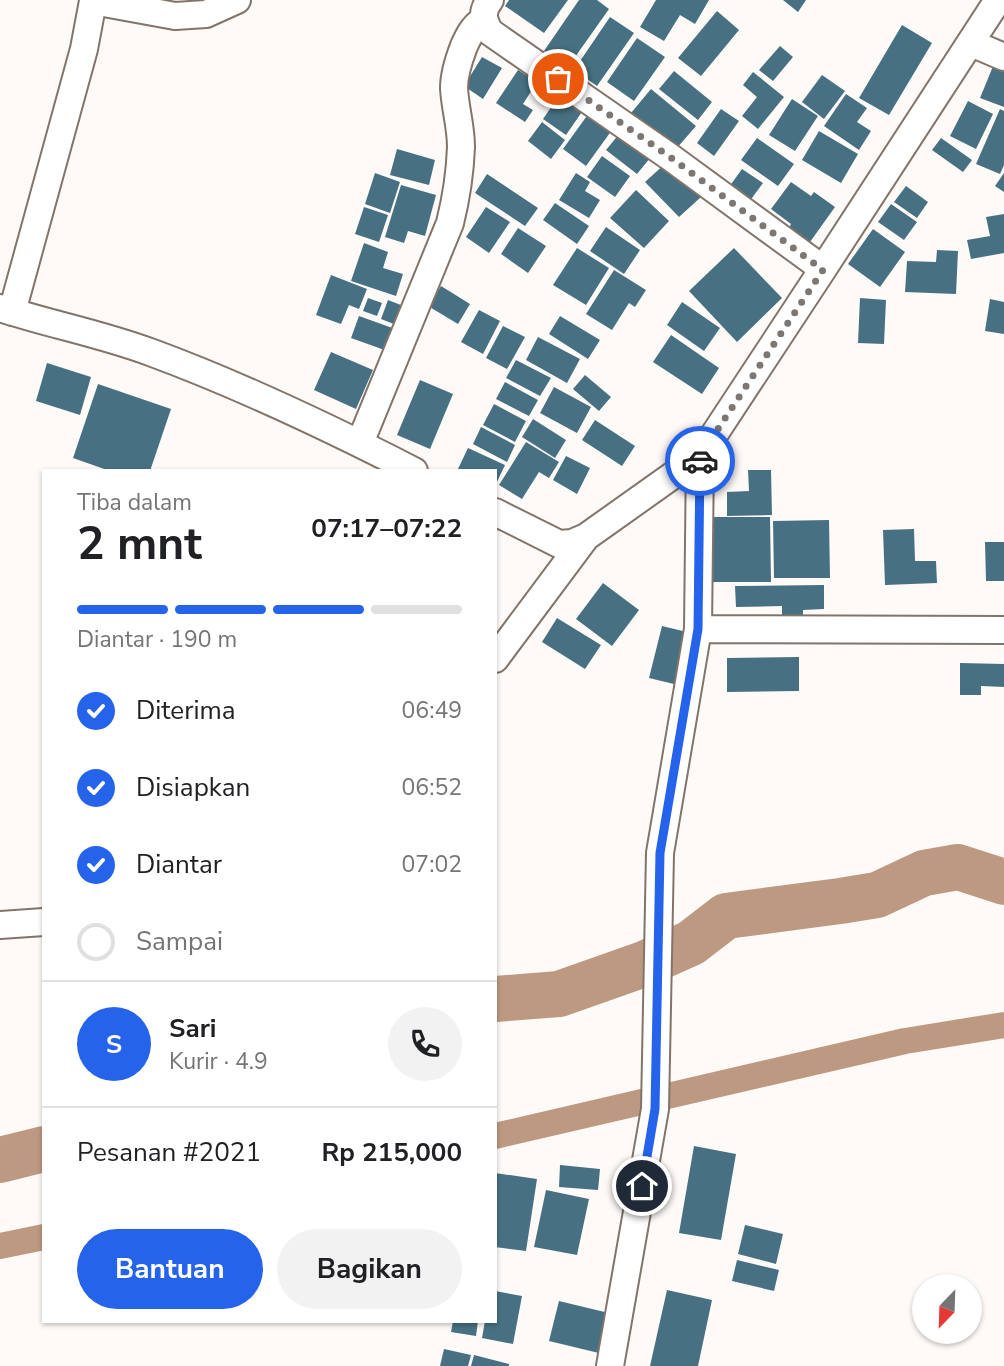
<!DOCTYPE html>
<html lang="id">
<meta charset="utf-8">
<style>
body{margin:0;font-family:"Nunito Sans",sans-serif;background:#f2f2f2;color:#202124;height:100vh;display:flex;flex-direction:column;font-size:26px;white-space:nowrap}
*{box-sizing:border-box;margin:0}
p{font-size:23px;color:#757577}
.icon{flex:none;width:38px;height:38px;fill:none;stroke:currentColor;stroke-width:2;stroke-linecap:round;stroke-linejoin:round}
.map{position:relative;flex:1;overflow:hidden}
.side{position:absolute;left:42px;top:469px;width:455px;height:854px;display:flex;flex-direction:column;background:#fff;border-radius:0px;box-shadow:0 2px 5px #0004}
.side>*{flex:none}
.needle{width:46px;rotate:203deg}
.fabs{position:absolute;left:912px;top:1274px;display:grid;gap:14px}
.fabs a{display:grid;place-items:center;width:70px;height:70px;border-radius:50%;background:#fff;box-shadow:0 2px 5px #0004;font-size:35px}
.pin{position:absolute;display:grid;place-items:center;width:60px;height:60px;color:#fff;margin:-30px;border:4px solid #fff;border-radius:50%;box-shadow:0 2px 7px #0007}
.courier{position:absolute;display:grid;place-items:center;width:70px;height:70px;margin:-35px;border:5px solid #2563eb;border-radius:50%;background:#fff;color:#222;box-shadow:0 2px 9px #0007}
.headline em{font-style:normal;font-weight:700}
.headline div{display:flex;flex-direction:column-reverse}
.headline{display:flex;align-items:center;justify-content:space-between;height:119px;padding:0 35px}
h1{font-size:46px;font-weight:700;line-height:52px}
.bar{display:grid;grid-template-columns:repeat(4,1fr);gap:10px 7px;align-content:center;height:84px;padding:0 35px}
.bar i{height:9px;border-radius:5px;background:#e0e0e0}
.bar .on{background:#2563eb}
.bar p{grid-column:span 4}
.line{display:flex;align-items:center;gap:18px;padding:0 35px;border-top:2px solid #e0e0e0}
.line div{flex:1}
.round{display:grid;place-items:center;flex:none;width:74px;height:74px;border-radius:37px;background:#f2f2f2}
ol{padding:0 35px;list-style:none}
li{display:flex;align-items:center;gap:21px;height:77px}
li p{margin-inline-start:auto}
li .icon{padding:7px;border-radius:50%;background:#2563eb;color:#fff;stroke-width:4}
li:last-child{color:#757577}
li i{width:38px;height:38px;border:4px solid #e0e0e0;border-radius:50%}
.primary-button{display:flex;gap:14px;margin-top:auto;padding:14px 35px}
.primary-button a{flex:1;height:80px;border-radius:42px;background:#2563eb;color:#fff;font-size:28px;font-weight:700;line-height:80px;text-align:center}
.primary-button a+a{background:#f2f2f2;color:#202124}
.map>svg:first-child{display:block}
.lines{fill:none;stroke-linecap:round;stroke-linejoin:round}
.canal{stroke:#bd9982;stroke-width:26}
.river{stroke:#bd9982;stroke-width:46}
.building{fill:#477182}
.minor-casing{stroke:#83746a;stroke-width:30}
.minor{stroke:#fff;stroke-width:26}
.done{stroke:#7c7773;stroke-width:7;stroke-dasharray:0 12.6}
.route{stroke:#2563eb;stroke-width:9}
</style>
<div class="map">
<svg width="1004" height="1366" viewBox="0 0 1004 1366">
<rect width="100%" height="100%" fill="#fefaf8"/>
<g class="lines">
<path class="canal" d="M495 1136 905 1041 1004 1025
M0 1246 44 1237"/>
<path class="river" d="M495 999 559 994 644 964 691 943 726 916 840 901 877 895 924 873 958 867 1004 882
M0 1160 44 1149"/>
</g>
<path class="building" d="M509 0H568L544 33 505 6Z
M579 0H597L609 9 568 67 544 51Z
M656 0H709L695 24 680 15 664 41 640 27Z
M783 0H806L798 12Z
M717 11 739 30 701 76 678 58Z
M610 17 634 33 597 86 574 70Z
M902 25 932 43 889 115 859 98Z
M637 38 665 57 634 101 607 82Z
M780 46 793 57 773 81 759 70Z
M482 57 502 68 483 99 464 86Z
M996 59 1004 63V107L980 98Z
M518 70 537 82 523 104 533 110 525 122 496 103Z
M674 71 712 102 698 120 659 89Z
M753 72 784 97 758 129 742 116 757 97 743 85Z
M822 75 845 91 824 119 802 102Z
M651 89 696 126 676 149 631 113Z
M563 90 586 106 566 135 543 119Z
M846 94 867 108 857 122 871 131 859 150 824 126Z
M792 99 818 116 795 151 769 135Z
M968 101 993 114 976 149 950 136Z
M721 109 739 121 714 156 697 143Z
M1000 109 1004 111V165L1000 174 976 164Z
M589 113 612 130 586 166 563 149Z
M542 122 565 140 551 159 528 141Z
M624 128 655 152 637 174 606 150Z
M819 131 858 154 841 183 802 160Z
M757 138 794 164 778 186 741 160Z
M941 138 972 160 963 172 932 150Z
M397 149 435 160 429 185 390 175Z
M602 156 630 176 615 197 587 177Z
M667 162 701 197 679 217 645 182Z
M742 169 763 183 749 202 729 187Z
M375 173 400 182 390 213 365 204Z
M576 173 590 182 585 191 600 200 589 218 559 200Z
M1004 173V192L995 186Z
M487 174 538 208 525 226 475 193Z
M791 182 811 196 814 192 835 207 810 242 789 228 791 224 771 209Z
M401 185 436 195 425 236 408 231 404 243 385 237Z
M906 186 928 202 917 218 894 202Z
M636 190 669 221 644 248 610 218Z
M555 203 589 226 577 244 543 220Z
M891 204 917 222 904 240 878 222Z
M364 207 388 215 379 242 355 234Z
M486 207 510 222 489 253 466 237Z
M1004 214V253L971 259 967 240 990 236 986 217Z
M606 227 640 250 624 274 590 251Z
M518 228 546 246 528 273 501 254Z
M873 229 905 252 880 287 848 264Z
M364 243 388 252 383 268 403 274 396 296 351 281Z
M577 248 609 268 586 305 553 285Z
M734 248 782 298 737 342 689 291Z
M937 250 958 251 956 294 905 292 907 261 936 262Z
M614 270 646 290 635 307 629 303 612 330 586 314Z
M331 275 367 289 359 309 349 305 341 324 316 315Z
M441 286 470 304 458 324 428 306Z
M368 298 382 303 377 316 363 311Z
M860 298 886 300 884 344 858 343Z
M990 299 1004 302V334L985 331Z
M388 300 406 307 399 326 381 319Z
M682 302 720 328 704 351 667 325Z
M479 310 500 321 483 354 461 342Z
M359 316 398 330 390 352 351 338Z
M560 316 600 340 588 359 549 334Z
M503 326 525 337 507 369 486 358Z
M671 335 719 368 702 394 653 362Z
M538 337 580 359 567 383 526 360Z
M331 352 373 370 356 409 314 390Z
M516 360 551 378 540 396 506 378Z
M47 363 91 377 80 415 36 401Z
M585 375 611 397 599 411 573 389Z
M420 380 453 394 430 449 397 435Z
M505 382 538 400 529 416 496 399Z
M98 384 171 409 150 471H110L73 458Z
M554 387 591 407 577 433 540 413Z
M494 404 526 421 515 442 483 425Z
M533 419 566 440 555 458 522 437Z
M595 420 635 446 622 466 582 440Z
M481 427 515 445 507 462 473 444Z
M526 442 559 462 549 478 539 472 522 499 499 485Z
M468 448 505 465 495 486V471H457Z
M566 456 590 468 577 494 553 480Z
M748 470H771L772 515 727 516V492L749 491Z
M709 517H770L771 582H710Z
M829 520 830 578H774L773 521Z
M914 529 915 561H936L937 583 885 585 883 530Z
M985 542H1004V581H986Z
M603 583 639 610 612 646 576 619Z
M824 585V609L803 610V623L782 624V606L736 607 735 586Z
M557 618 601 645 585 669 542 642Z
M662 626 691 633 678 685 649 678Z
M799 657V691L727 692V658Z
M960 663 1004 664V687L981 686V695H960Z
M694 1146 736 1154 721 1240 679 1233Z
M560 1165 600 1169 598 1190 559 1187Z
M495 1173 537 1179 526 1251 495 1247Z
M546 1190 589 1199 577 1255 534 1247Z
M745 1225 783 1234 776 1264 738 1254Z
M737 1260 779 1270 774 1291 732 1281Z
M667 1290 712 1300 698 1366H650Z
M495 1291 522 1296 513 1344 482 1338 485 1321H495Z
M559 1301 613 1314 603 1354 549 1341Z
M453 1321H478L476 1336 451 1332Z
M444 1349 471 1355 468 1366H440Z
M474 1355 509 1364V1366H471Z"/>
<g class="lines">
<g class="minor-casing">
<path id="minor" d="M490 0C481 12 483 20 490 32L670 157 823 269
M971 43 1004 57
M0 308C49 324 102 334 150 352 240 385 328 427 414 471
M12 312 84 49 93 1 175 16 206 14 237 0
M360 443 450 223C456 199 460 173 461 147 461 126 455 108 454 88 454 73 459 59 464 46 469 35 473 27 483 20
M495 512 559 544 572 543 586 537 700 456 823 269 998 0
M698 629 1004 630
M495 659 586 537
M0 925 44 922
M610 1366 655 1109 660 853 698 629 700 456"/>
</g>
<use href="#minor" class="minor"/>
</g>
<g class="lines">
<path class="done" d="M558 79 670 157 823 270 700 456V461"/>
<path class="route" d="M642 1186 655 1109 660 853 698 629 700 461"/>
</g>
</svg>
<div class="fabs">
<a><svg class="needle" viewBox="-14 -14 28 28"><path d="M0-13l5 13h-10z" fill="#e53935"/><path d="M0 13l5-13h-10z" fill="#757577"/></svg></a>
</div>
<div class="pin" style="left:558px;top:79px;background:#ea580c"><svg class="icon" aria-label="bag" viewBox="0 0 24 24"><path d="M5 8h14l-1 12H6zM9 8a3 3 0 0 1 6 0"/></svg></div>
<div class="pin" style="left:642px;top:1186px;background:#1f2937"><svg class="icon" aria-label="home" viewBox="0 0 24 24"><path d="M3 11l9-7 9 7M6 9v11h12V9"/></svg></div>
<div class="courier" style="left:700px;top:461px"><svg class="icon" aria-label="car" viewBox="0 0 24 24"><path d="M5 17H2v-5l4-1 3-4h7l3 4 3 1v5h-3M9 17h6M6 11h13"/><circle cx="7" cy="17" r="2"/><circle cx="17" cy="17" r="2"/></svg></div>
<section class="side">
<div class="headline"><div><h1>2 mnt</h1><p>Tiba dalam</p></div><em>07:17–07:22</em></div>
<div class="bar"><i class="on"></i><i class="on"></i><i class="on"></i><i></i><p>Diantar · 190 m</p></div>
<ol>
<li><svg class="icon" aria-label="check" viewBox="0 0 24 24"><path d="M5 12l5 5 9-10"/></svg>Diterima<p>06:49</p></li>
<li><svg class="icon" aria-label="check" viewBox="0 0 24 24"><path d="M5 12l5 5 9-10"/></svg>Disiapkan<p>06:52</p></li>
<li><svg class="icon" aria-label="check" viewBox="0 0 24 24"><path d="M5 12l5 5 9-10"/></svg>Diantar<p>07:02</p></li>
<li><i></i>Sampai</li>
</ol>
<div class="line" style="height:126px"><b class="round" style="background:#2563eb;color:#fff">S</b><div><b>Sari</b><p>Kurir · 4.9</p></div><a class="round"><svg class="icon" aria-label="phone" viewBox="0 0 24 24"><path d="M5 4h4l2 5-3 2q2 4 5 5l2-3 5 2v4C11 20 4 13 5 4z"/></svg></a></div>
<div class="line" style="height:91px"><div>Pesanan #2021</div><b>Rp 215,000</b></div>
<div class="primary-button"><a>Bantuan</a><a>Bagikan</a></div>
</section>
</div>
